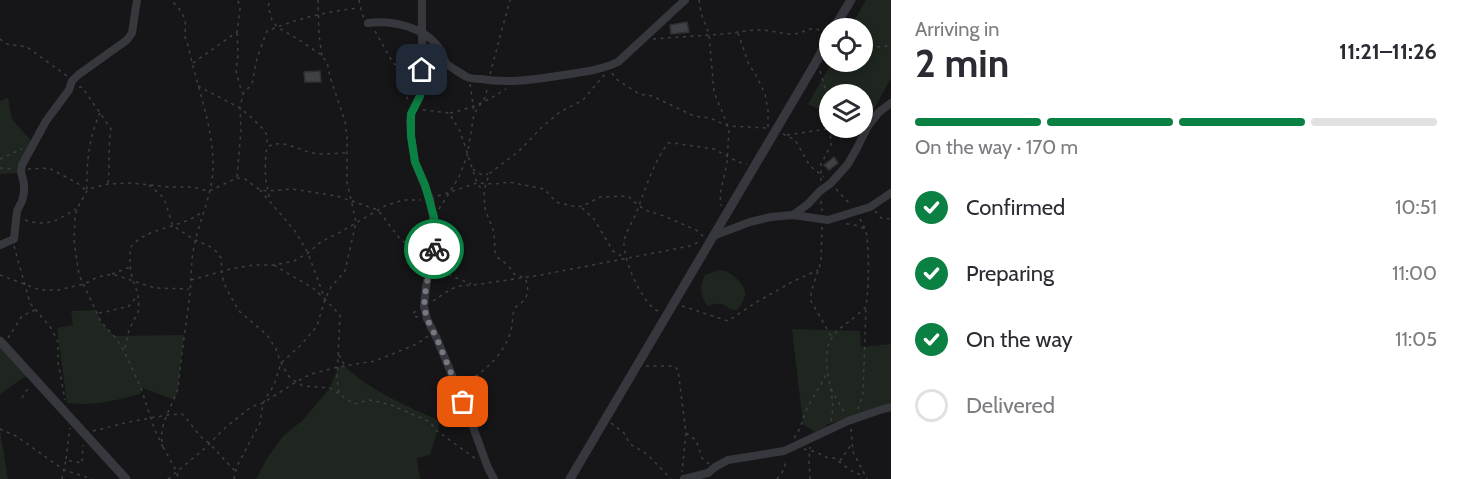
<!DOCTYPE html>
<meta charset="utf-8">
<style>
body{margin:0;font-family:Cabin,sans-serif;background:#f7f7f7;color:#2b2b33;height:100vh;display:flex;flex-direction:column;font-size:22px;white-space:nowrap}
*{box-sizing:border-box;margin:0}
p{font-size:20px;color:#7c7c81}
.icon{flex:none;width:33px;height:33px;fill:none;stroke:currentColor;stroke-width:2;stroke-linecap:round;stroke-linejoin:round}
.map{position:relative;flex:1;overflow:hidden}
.details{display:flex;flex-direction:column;background:#fff;width:570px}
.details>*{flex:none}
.buttons{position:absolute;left:819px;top:18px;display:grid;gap:12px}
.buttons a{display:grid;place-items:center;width:54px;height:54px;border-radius:50%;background:#fff;box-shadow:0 3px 9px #0003;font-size:30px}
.pin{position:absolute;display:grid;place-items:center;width:51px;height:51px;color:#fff;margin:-26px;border-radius:12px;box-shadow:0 3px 9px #0006}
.courier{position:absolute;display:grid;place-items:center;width:60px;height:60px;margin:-30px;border:4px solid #0b8043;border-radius:50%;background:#fff;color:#222;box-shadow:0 2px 8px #0007}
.headline em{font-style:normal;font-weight:800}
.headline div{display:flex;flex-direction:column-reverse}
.headline{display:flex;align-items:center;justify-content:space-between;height:102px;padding:0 24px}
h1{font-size:39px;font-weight:800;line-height:45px}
.bar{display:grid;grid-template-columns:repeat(4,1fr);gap:9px 6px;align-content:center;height:72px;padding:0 24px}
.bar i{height:8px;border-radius:4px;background:#e1e1e2}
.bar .current{background:#0b8043}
.bar p{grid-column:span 4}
ol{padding:0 24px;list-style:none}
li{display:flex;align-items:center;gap:18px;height:66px}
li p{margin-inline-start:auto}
li .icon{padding:6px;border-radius:50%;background:#0b8043;color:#fff;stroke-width:4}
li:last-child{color:#7c7c81}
li i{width:33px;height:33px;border:3px solid #e1e1e2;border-radius:50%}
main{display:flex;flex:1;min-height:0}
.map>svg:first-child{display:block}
.green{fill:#1e261f}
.building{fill:#404145;stroke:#303034;stroke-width:1.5}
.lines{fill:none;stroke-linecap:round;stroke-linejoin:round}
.path{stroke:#3d3f44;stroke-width:1.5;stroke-dasharray:3 4.5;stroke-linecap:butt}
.minor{stroke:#37383d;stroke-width:8}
.tertiary{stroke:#37383d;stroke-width:9}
.done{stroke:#757880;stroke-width:6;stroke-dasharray:0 10.8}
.route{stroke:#0b8043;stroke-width:8}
</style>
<main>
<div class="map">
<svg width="891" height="479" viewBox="0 0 891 479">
<rect width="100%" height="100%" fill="#161618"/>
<path class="green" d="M866 0H891V78L863 129 860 128H862V94H830L829 114 808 104 832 62H862V28H850Z
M8 98 12 119 33 143 18 173 0 174V101Z
M719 270C728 271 730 273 737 279 749 291 747 297 737 310 729 310 728 306 721 304 716 303 712 305 707 306 700 293 699 289 705 275Z
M96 310 101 322 114 336 184 335 178 388 175 400 142 388 140 394C116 401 92 406 67 403L57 328 73 325 71 311Z
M792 329 860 331 861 347 891 344V406L828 424 818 434 803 424Z
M0 343 29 374 0 394Z
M345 366C368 390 409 407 440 421L430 455 417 458 420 479H256L266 460 283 436 303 420 330 388 338 367Z
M0 429 8 479H0Z"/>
<path class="building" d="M687 22 689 32 671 34 670 25Z
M320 71 321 82H305L304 72Z
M834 157 838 163 829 170 824 165Z"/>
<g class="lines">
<path class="path" d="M318 0 319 35 322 56
M359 0 362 14 364 18
M699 0 701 13 709 34 714 92 729 129 727 163 720 195 721 206
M375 31 393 63 400 68 402 83 409 103
M237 33 238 54 236 71 242 93
M738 33 749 65 755 73 765 94 768 110V127
M0 39 7 44 27 47 67 76
M653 39C676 37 700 36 723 34 735 33 747 30 760 30 771 30 781 34 792 34 806 34 805 25 823 31
M862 48 886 46 891 48
M193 63 237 32 240 9 238 0
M820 71 830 105
M612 73 616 79 639 94 652 96 694 116 710 118 728 126 767 128
M490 74 510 0
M470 84 474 112
M198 86 240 108 251 117 263 129 267 135V146
M79 87H82L111 129C108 147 110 165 108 183
M423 110 449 113 460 131 477 183 483 191
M450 113C473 108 487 101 506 89
M783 134 795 140 810 166 824 177
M787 135 833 128
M0 159 22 149
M0 168 14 169
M28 169 49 168 77 183 87 191C86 166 89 136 100 113
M473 169 482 175 488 174
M237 177 241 130 240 108 243 94 252 84 257 58 267 31C296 19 328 11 359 8
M821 181V164L831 145 830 128
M149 185 164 198 173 226 195 240 209 246 217 252 221 258 223 281 227 290 239 311 267 335 276 349 281 363 290 378 303 386 330 388 354 404 370 400 391 405 430 422 437 431 476 459
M836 189 851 205
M260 190 295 231 308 253 325 299 340 315 337 379 339 393
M438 196 477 183 495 184 509 182 544 189 556 202 576 207 583 206 600 197 628 196 639 206 648 211 664 216 696 230 704 237
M269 197C269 191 267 188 266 182 265 171 265 158 267 147 284 138 296 150 313 153 323 155 336 153 347 153
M821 201 822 211
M582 208 594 219 613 251 625 258
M439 209 459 177 467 156 474 114 486 96 487 87
M875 211 881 218 891 219
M860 219 865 229
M25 220C48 227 56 221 76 209
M822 227 821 262 811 292V301L831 336
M14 246 30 303 51 328 58 342V362L65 400
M274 265 292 276 313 288 325 299
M437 265 447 274 471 284
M112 274 130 267
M0 275 40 290H58L84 284 98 277 112 274 155 288 189 289
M191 280 235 268 254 265H274L294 261 308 253 322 241 337 234 385 206 403 200H421
M433 301 451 289 460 286 474 285 541 275 690 246 701 241
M682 306 728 321 755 303 792 282 818 270
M658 311C642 304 623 259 624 242 625 234 631 224 635 216 645 191 652 165 668 143H673L714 149 738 162 747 164
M99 313C109 312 117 308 128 307L138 295
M418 317 414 316 413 313 418 310
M8 338 22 316 35 310
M125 348 129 330 139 310 138 294 132 278 130 265V248C146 226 183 229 203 211
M339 355 345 366
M646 366H674L678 370 686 433 682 472
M463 385C484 371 501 358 510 334 513 326 512 317 514 310 516 306 517 306 521 303 529 297 529 287 525 278L514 274 508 265 497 257 495 251 494 232 485 209 484 191 489 174 519 151 543 126 560 112 583 100 605 74
M831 389 845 414
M22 398 26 391 31 387
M858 409 863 394 866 307
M831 421C837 396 824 376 827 352 830 331 844 327 858 314 861 312 863 310 865 308 869 302 870 236 865 230 861 225 850 225 843 223
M611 423 624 433 630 444 647 454 671 479
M0 429 16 436 64 470 92 479
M851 429 853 452 867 479
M93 431 129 422 167 415 182 414 186 418 200 436 210 444 235 471
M686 433 696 440 702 458 709 464
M794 438C801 429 802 421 806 411 811 399 821 386 827 373
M162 442C159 423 173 406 178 388 181 359 185 330 189 301 192 282 190 261 195 242 201 216 214 190 213 162 212 122 196 84 188 45 182 34 187 31 185 21 183 12 177 6 171 0
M163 447 154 428 141 388 124 351 115 337 101 322 79 275 74 240 75 217 77 209 87 191 92 188 108 184 131 183 169 187H192L209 191 237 178 245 179 260 190 269 191 292 189 337 196 378 210 400 239 424 256
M163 447 177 472 178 479
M804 449 816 452 828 458H834L853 472 864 476
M66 459 70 428
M840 461 851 445
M62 479 66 460 82 463 83 445
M168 479 204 449 225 428 251 407 263 403 296 382 311 374 338 367 375 361 417 344 428 336
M234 479 237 466 260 423 263 403 274 385 281 363 301 345 317 326 325 299 331 287 345 271 356 222 347 182V137L345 121 330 77 327 62 320 54 296 38 277 27 272 20 268 6 271 0
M777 479 785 468V460
M810 479 809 460 810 447"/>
<path class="minor" d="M422 0V70L420 96 411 114 410 122 411 136 415 162 430 199 433 217 435 238 426 287 424 306 427 319 437 339 469 416 488 468 494 479
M368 23C392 20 425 27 439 48 443 53 443 61 448 65 449 66 465 76 467 77 471 79 477 79 481 79 509 84 536 79 564 75 583 72 601 70 618 62L685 0
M793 215 808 204 820 191 831 183 848 164 857 148 868 126 879 112 891 103
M713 236 750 222 771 217 793 215 828 220 870 207 891 193
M0 245 14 239 17 211 22 201 24 193V184L21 172 22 165 46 121 69 90 72 81 78 75 127 40 132 33 137 0
M684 479 708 473 715 467 728 460 784 451 848 421 880 410 891 407"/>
<path class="tertiary" d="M834 28 851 0
M0 341 126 479
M570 479 816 62 830 36"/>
</g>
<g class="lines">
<path class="done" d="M434 249 426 287 424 306 427 319 437 339 463 402"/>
<path class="route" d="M422 70 420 96 411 114V136L415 162 425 185 434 217 435 238 434 249"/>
</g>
</svg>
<div class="buttons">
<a><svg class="icon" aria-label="locate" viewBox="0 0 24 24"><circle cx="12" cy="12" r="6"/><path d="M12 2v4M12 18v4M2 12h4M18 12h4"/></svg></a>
<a><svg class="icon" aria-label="layers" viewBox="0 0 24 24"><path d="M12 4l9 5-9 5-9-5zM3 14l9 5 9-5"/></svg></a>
</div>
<div class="pin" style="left:463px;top:402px;background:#ea580c"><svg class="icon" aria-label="bag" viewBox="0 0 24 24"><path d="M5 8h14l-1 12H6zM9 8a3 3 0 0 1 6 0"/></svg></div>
<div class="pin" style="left:422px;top:70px;background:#1f2937"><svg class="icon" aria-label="home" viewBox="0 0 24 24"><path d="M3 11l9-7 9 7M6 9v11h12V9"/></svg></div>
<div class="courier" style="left:434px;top:249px"><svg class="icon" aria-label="bike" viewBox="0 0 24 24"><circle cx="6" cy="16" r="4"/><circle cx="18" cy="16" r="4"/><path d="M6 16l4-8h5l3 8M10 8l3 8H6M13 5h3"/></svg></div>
</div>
<section class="details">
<div class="headline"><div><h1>2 min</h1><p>Arriving in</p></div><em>11:21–11:26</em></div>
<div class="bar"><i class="current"></i><i class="current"></i><i class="current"></i><i></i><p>On the way · 170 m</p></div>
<ol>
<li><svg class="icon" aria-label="check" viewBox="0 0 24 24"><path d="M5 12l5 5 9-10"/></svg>Confirmed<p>10:51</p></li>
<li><svg class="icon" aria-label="check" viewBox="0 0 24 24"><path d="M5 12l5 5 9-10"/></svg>Preparing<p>11:00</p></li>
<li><svg class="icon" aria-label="check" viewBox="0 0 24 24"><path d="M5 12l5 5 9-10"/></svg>On the way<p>11:05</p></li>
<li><i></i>Delivered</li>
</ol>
</section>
</main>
